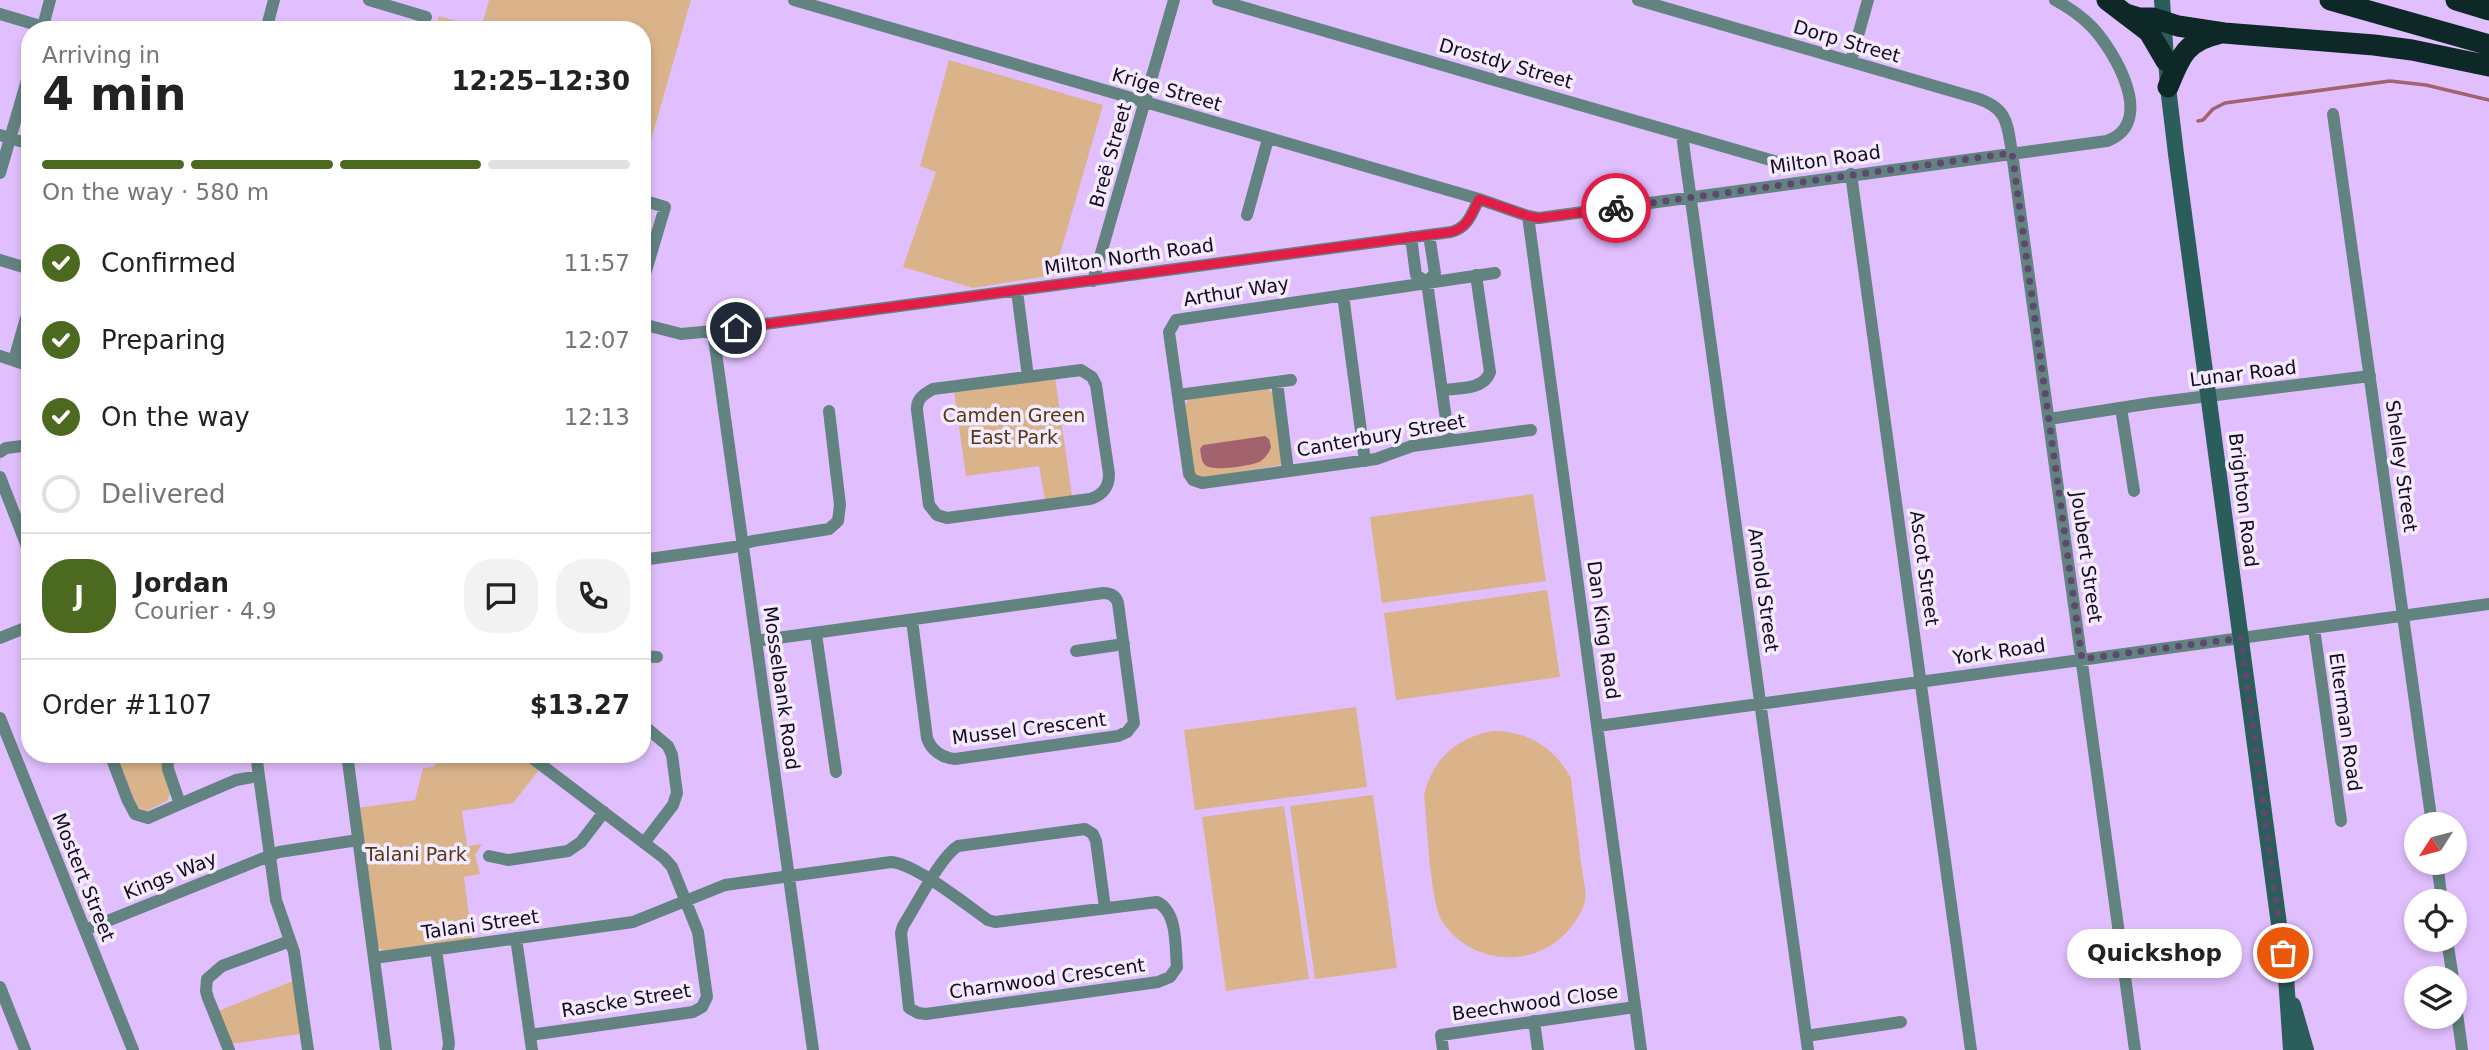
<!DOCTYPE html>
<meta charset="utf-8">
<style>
body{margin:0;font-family:"DejaVu Sans",sans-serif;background:#f2f2f2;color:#222;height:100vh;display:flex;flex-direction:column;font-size:26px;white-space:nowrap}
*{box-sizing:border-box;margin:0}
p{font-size:23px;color:#767676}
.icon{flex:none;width:38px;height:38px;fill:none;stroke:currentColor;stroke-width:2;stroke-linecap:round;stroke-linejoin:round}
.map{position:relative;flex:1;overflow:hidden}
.drawer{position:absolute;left:21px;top:21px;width:630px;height:742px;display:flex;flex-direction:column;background:#fff;border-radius:28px;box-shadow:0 4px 10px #0003}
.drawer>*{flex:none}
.needle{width:46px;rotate:234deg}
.fabs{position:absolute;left:2404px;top:812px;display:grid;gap:14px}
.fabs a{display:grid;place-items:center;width:63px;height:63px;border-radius:50%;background:#fff;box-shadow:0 4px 10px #0003;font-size:35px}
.pin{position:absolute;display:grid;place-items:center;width:60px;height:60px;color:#fff;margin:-30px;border:4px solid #fff;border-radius:50%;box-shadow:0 2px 7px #0007}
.courier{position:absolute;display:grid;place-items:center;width:70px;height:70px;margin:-35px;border:5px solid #e11d48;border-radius:50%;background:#fff;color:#222;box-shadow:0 2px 9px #0007}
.bubble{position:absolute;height:49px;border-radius:24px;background:#fff;box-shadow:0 4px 10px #0003;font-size:23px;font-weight:700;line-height:49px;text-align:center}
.overview em{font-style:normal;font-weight:700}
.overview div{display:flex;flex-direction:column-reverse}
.overview{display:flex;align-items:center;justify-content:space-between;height:119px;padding:0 21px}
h1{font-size:46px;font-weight:700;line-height:52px}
.bar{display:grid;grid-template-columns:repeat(4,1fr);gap:10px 7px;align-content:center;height:84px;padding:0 21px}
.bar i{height:9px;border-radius:5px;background:#e0e0e0}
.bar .active{background:#4b6a1f}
.bar p{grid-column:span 4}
.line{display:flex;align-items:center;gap:18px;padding:0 21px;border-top:2px solid #e0e0e0}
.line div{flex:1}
.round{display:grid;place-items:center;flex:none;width:74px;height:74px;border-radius:28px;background:#f2f2f2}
ol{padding:0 21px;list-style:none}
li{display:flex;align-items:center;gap:21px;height:77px}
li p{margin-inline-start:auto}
li .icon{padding:7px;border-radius:50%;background:#4b6a1f;color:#fff;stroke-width:4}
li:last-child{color:#767676}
li i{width:38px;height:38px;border:4px solid #e0e0e0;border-radius:50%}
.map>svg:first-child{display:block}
.green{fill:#dab38a}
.water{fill:#a2636e}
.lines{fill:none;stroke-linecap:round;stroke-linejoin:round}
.stream{stroke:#a2636e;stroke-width:3.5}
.street{stroke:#638380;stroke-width:12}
.secondary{stroke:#2b5e5a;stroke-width:16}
.highway{stroke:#0d2826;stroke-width:21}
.done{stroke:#5c496d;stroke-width:7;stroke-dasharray:0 12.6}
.route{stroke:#e11d48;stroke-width:9}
.labels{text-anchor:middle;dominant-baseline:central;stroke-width:7;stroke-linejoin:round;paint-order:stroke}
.street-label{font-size:19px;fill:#15091f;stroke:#f5ebff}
.park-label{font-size:19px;fill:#563812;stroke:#f5ebff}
</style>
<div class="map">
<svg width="2489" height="1050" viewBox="0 0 2489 1050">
<rect width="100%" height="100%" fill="#e1bffe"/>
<path class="green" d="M489 0H691L642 172V30H435L439 16 481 28Z
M949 60 1103 105 1054 275 973 288 903 267 936 172 920 166Z
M1055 377 1072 496 1045 500 1039 466 966 476 954 391Z
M1267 388 1274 395 1282 462 1281 465 1199 478 1194 472 1184 406 1191 397Z
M1533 494 1546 581 1382 603 1370 517Z
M1547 590 1560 677 1396 700 1384 613Z
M1356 707 1367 787 1195 810 1184 730Z
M1493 731C1528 731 1554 747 1571 778 1574 806 1578 834 1581 863 1582 874 1587 889 1585 900 1583 912 1574 924 1567 932 1532 970 1469 964 1442 921 1430 901 1427 822 1424 794 1433 759 1457 737 1493 731Z
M115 754H163L170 794 167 801 146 811 137 807Z
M442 754H518L539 770 513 803 462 811 467 846 482 844 475 855 480 874 464 877 472 939 383 951 378 947 357 808 415 800 423 768 433 767Z
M1373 795 1397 968 1315 979 1290 806Z
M1284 806 1309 979 1226 991 1202 817Z
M293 981 300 1034 231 1044 218 1011Z"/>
<path class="water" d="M1265 436 1269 439 1271 447C1269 453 1266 457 1261 461 1252 466 1212 472 1205 465 1201 461 1201 454 1200 449L1203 445Z"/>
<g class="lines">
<path class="stream" d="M2198 121 2203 120 2213 109 2225 103 2390 81 2426 85 2489 100"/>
<path class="street" d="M369 0 426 17
M794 0 1479 199 1528 216 1539 218 2107 141C2157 123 2115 51 2091 26 2080 15 2068 7 2055 0
M1218 0 1784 164
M1638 0 1976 98C2008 108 2007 123 2012 153L2135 1050
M0 14 54 30
M42 30 50 0
M266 30 274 0
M1851 61 1868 0
M2333 114 2432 824
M0 135 30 144
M1682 135 1808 1050
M0 173 30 70
M1851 174 1971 1050
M642 200 665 207 642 284
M1247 215 1268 139
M1528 216 1641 1050
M1429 235 1435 273 1427 282 1449 441
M1411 237 1416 275 1427 282
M0 260 30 269
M1495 273 1176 320 1169 332 1189 474 1193 480 1202 483 1376 459 1412 446 1531 430
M1093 281 1174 0
M1017 291 1028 377
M1343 295 1365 461
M642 324 681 334 713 331 1451 232C1468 228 1472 213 1479 199
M713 331 813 1050
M0 356 30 366
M14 360 26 318 30 316
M1081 370 1092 377 1096 385 1109 474C1109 487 1103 495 1090 499L947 518 937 515 929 505 917 410C916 399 924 394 933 389Z
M1277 382 1288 471
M1442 390C1459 388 1484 390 1490 372L1476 275
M1178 395 1291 380
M2121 408 2134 491
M2049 419 2152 403 2370 376
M0 452 6 448 30 445
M0 477 30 554
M642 560 734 547 753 541 829 529 838 521 840 505 829 411
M2314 628 2341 821
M816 634 836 772
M0 638 30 626
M756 641 1103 593C1111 593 1116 596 1118 603L1134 723 1127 732 1118 736 955 759C942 758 931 750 927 738L912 620
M1076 651 1124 644
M642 656 657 657
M0 718 133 1050
M642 724 668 746 672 755 677 793 673 805 644 843
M1598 726 2489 604
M110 754 128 801 135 814 148 818 180 804 168 769 167 754
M256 754 276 900 294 952 308 1050
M347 754 386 1050
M527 754 664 858 672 867 698 932 707 997 702 1007 693 1012 530 1035
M180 804 236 780 259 776
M489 856 508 860 568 851 581 842 604 812
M2437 863 2442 901
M85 930 279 852 358 840
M516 938 532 1050
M2447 940 2453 978
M436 949 449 1043 448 1050
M374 958 633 922 725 885 891 862C916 864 965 904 988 920L995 922 1157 902C1178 912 1175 947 1177 967L1170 977 1158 982 926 1014 918 1013 909 1008 901 933 903 926C916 906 940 857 958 846L1085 829 1093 834 1096 841 1105 908
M0 987 25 1050
M2455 998 2462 1050
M1534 1021 1538 1050
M1806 1036 1901 1022
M229 1050 208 998 206 991 207 979 222 966 290 941
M1443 1050 1441 1035 1635 1007"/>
<path class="secondary" d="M2162 0 2168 87 2176 154 2286 977 2291 1050
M2293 1005 2306 1050"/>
<path class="highway" d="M2107 0 2149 32 2166 61
M2330 0 2489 45
M2456 0 2489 10
M2126 14 2139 18H2153L2178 26 2224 33 2374 45 2412 50 2489 66
M2168 87C2180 58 2185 41 2218 34"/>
</g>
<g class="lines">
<path class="done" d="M1616 208 2012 153 2082 659 2241 638 2283 953"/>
<path class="route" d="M736 328 1451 232C1468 228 1472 213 1479 199L1528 216 1539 218 1616 208"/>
</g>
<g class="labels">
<g class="street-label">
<text transform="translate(1847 41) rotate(16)">Dorp Street</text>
<text transform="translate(1506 63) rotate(16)">Drostdy Street</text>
<text transform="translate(1167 89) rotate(16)">Krige Street</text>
<text transform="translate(1110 155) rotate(-74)">Breë Street</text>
<text transform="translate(1825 159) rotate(-8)">Milton Road</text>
<text transform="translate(1129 256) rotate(-8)">Milton North Road</text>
<text transform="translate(1236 291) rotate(-9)">Arthur Way</text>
<text transform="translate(2243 373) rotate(-7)">Lunar Road</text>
<text transform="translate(1381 435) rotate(-10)">Canterbury Street</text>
<text transform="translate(2402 466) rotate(82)">Shelley Street</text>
<text transform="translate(2244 500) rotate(83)">Brighton Road</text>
<text transform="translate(2087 557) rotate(82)">Joubert Street</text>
<text transform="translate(1925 568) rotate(82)">Ascot Street</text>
<text transform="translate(1764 590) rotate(82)">Arnold Street</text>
<text transform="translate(1604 630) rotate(82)">Dan King Road</text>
<text transform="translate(1999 651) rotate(-8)">York Road</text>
<text transform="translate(782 688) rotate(82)">Mosselbank Road</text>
<text transform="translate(2346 722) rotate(82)">Elterman Road</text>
<text transform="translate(1029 728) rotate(-7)">Mussel Crescent</text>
<text transform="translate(170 875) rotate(-22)">Kings Way</text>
<text transform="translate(84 877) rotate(68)">Mostert Street</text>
<text transform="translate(480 924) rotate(-8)">Talani Street</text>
<text transform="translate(1047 978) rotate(-8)">Charnwood Crescent</text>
<text transform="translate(626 1000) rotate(-9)">Rascke Street</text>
<text transform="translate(1535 1002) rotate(-8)">Beechwood Close</text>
</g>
<g class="park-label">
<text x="1014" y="415">Camden Green<tspan x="1014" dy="22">East Park</tspan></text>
<text x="416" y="854">Talani Park</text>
</g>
</g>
</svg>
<div class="fabs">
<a><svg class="needle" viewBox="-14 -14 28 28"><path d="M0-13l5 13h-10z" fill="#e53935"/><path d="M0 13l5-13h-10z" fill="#767676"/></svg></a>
<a><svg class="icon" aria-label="locate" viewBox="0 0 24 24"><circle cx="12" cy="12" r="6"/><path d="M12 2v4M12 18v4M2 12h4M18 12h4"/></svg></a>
<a><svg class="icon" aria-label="layers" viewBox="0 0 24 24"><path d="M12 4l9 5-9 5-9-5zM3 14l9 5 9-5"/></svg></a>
</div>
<div class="pin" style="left:2283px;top:953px;background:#ea580c"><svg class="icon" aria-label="bag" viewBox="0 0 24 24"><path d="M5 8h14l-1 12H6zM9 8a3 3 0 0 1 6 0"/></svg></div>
<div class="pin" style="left:736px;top:328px;background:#1f2937"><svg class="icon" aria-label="home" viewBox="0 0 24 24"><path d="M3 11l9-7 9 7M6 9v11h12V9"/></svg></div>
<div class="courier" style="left:1616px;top:208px"><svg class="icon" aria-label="bike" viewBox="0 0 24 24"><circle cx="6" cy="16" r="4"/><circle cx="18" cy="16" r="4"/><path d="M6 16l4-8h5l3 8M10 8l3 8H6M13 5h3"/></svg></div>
<div class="bubble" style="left:2067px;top:929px;width:175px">Quickshop</div>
<section class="drawer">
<div class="overview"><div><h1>4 min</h1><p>Arriving in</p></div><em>12:25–12:30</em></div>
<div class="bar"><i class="active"></i><i class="active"></i><i class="active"></i><i></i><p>On the way · 580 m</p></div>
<ol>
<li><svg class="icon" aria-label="check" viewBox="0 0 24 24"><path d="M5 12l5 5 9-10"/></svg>Confirmed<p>11:57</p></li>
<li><svg class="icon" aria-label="check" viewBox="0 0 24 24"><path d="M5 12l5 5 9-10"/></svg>Preparing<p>12:07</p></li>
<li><svg class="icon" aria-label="check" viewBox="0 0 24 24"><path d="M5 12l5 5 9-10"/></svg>On the way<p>12:13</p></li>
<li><i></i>Delivered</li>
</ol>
<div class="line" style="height:126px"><b class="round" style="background:#4b6a1f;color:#fff">J</b><div><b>Jordan</b><p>Courier · 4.9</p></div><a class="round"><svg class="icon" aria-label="chat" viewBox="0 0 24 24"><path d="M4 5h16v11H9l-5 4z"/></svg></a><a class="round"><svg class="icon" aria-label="phone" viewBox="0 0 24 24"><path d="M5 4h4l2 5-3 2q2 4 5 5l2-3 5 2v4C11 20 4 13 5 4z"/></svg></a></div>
<div class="line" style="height:91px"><div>Order #1107</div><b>$13.27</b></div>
</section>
</div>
